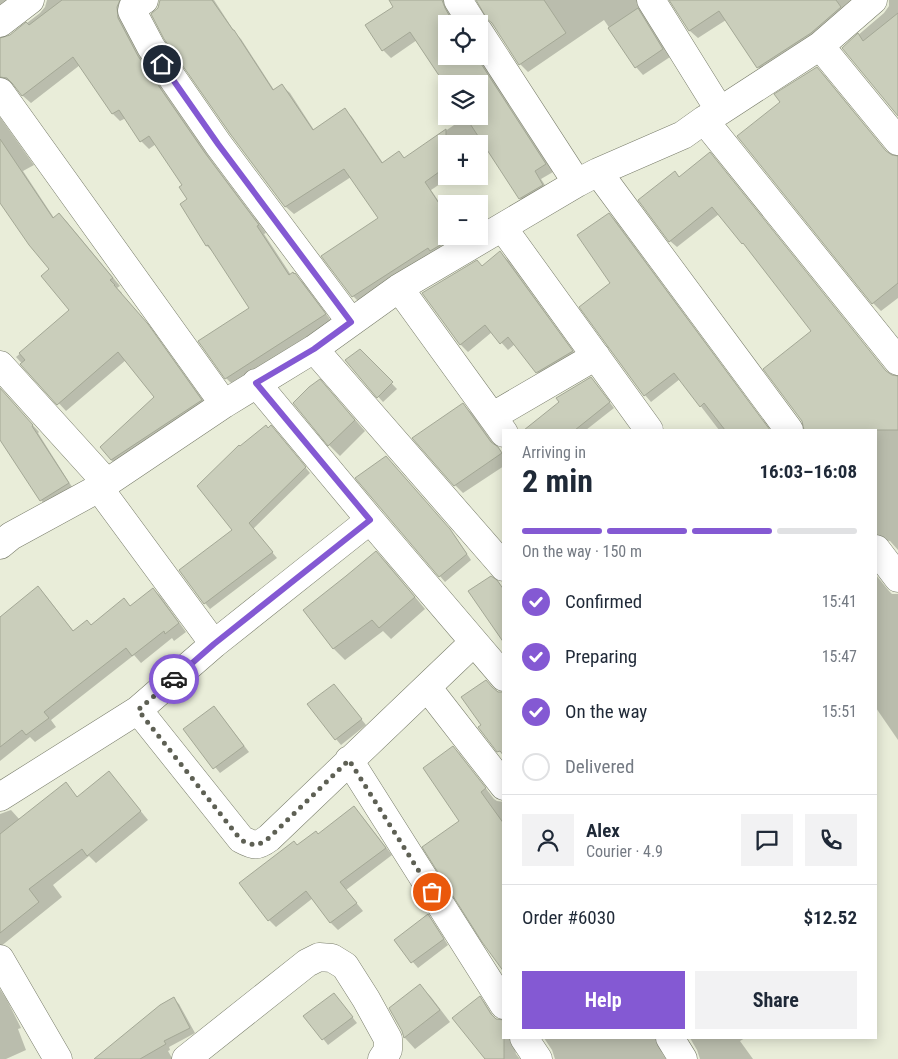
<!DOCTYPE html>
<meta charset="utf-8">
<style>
body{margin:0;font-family:"Roboto Condensed",sans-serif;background:#f2f2f3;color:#1f2937;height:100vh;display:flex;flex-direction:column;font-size:19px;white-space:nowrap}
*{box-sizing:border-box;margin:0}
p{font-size:16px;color:#747a83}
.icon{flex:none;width:28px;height:28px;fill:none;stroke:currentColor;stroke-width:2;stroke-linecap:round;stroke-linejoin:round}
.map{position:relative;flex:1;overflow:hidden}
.sheet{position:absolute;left:502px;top:429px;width:375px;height:610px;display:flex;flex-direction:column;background:#fff;border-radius:0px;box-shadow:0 2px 12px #0003}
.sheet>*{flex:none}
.buttons{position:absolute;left:438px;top:15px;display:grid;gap:10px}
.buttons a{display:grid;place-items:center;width:50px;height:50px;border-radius:0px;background:#fff;box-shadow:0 2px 12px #0003;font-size:25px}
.pin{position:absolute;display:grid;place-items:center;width:42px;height:42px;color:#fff;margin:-21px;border:2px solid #fff;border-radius:50%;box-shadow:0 1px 5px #0007}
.courier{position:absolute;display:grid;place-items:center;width:50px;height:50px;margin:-25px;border:4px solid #8459d3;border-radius:50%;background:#fff;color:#222;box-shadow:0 1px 6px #0007}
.headline em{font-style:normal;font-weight:700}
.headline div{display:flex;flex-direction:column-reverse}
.headline{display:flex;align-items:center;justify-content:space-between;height:85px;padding:0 20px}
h1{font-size:32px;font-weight:700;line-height:38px}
.bar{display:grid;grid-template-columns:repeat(4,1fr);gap:8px 5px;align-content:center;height:60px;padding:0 20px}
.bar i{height:6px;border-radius:4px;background:#e0e1e3}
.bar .on{background:#8459d3}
.bar p{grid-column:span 4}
.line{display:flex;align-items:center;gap:12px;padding:0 20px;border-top:1px solid #e0e1e3}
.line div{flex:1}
.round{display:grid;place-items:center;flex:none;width:52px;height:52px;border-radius:0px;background:#f2f2f3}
ol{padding:0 20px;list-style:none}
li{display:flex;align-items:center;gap:15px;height:55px}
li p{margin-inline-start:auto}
li .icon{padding:5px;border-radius:50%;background:#8459d3;color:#fff;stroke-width:4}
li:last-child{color:#747a83}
li i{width:28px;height:28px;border:2px solid #e0e1e3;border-radius:50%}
.action{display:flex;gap:10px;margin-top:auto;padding:10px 20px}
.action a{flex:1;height:58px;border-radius:0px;background:#8459d3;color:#fff;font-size:20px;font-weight:700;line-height:58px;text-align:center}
.action a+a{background:#f2f2f3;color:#1f2937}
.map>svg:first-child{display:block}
.shadow{fill:#0003}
.building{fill:#cacebb;stroke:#a4a896}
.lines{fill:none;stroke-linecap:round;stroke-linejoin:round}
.street-casing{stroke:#787c6a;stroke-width:29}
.street{stroke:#fff;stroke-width:28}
.done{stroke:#5e6054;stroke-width:5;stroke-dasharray:0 9}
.route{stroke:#8459d3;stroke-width:6}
</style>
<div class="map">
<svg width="898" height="1059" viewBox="0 0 898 1059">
<rect width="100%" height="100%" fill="#e9edd9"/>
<path class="shadow" d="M0 0H22L0 17Z
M47 0H135L126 27 145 64 213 162 266 233 264 234 291 275H295L303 282 332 322 234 386 226 378 200 341 251 308 215 254 207 246 184 185 156 144 149 149 141 141 126 118 120 121 113 114 80 65 31 103 23 96 16 85 7 84 0 86V40L10 36 40 13 45 7Z
M161 0H214L236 34 241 39 274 90 282 86 290 93 314 130 344 109 352 117 383 163 399 152 405 159 467 116H479V84H446L417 40 391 58 383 50 404 0H453L450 10 452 17 456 24H446V56H478L553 172 541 179 550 193 528 206 520 198 489 151 479 158V144H446V176H452L431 190 446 212V236H463L361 304 353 296 379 219 351 177 294 214 286 207 232 134 159 7Z
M478 0H645L643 10 645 17 670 57 643 75 636 67 604 20 528 72 520 64Z
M671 0H866L766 75 758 67 726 20 698 38 690 31Z
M889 0H898V114L843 48 884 13 889 6Z
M817 68 825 76 898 166V298L881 311 873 303 781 102Z
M0 117 34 165 23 171 54 218 59 214 67 222 120 286 117 288 122 293 121 294 155 334 209 408 119 467 111 460 156 397 126 360 66 411 16 357 71 310 51 269 0 201Z
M710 154 888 374 898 377V550L890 541 882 540 876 542V430H806L812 331 749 250 719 214 677 247 670 241 675 173 680 178Z
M609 214 616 221 770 430H719L680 379 651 402 645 395 611 283Z
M500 253 508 260 579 359 545 379 537 372 515 344 508 350 492 332 468 352 461 345 424 293 483 267Z
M360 350 397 389 383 402 346 361Z
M591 378 596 384 614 408 586 430H526Z
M0 389 39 432 38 433 74 490 47 507 41 500 1 439 0 440Z
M331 392 365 431 340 456 329 445Z
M463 405 472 413 496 447 504 455V466L463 493 455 485Z
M276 432 310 473 253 529 277 558 210 609 205 603 181 570 233 531Z
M392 463 455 536 471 560 445 582 357 478Z
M376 553 387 563 425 609 391 639 383 631 345 660 334 649 304 610Z
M876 575 889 591 892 594H898V740L876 708Z
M38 588 46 596 74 632 92 626 131 607 153 589 161 597 186 632 174 641 172 638 141 663 134 655 51 720 56 727 35 742 30 737 0 761V618Z
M339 691 366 725 341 745 336 739Z
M219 713 249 752 220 773 184 729Z
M459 753 494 799 497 801 504 802V970L461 821Z
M116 781 148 820 96 863 89 856 53 885 62 897 0 947V814L11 810 20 820 66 784 78 798Z
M354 808 361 815 392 855 346 890 363 911 338 930 331 923 313 898 276 927 269 920 318 835Z
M428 916 433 921 448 945 418 968 395 941Z
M420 986 431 997 450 1022 415 1049 405 1038 403 1031Z
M0 989 7 1000 21 1028 18 1029 26 1050 6 1059H0Z
M334 994 357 1023 328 1045 305 1016Z
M480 997 485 1003 495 1019 504 1038H515L514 1045 516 1054 520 1059H487Z
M174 999 179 1004 195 1033 169 1047 170 1050 168 1051 172 1058V1059H96Z
M544 1038H661L660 1045 662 1053 666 1059H555L552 1050Z
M690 1038H745L740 1041 753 1059H700L697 1050Z"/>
<path class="building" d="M62 0H120L117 7 118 18 138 56 205 153 259 225 257 226 289 275 293 272 294 274 295 273 326 314 225 379 198 341 249 308 208 245 206 246 180 204 187 199 179 187 182 185 149 136 140 142 119 110 112 114 73 57 22 96 12 83 7 78 0 77V38L10 35 26 22 29 25Z
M160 0H212L233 30H234L273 90 282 84 313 130 345 108 382 163 399 151 404 158 446 129V167L425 182 446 214V236H456L430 251 428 248 352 297 321 256 378 218 344 169 285 207 231 135 164 39 151 14 158 8Z
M389 0H442L445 8 454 24H446V56H476L546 164 535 171 543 185 519 199 465 116H479V84H446V86L410 32 382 51 365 25 393 7Z
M476 0H544L566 33 519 65 492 23 487 19Z
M669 0H836L841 7 811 33 757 68 719 11 689 31Z
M638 8 663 49 635 68 608 28Z
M898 13V116L842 48 858 33 863 41Z
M817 67 886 151 892 155 898 156V283L872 304 737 136 780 102 774 94Z
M0 139 53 218 59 213 113 278 110 280 115 285H114L148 324 202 400 111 460 100 447 154 397 118 352 57 405 20 364 25 360 19 353 69 310 41 276 49 269 29 245 0 203Z
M710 152 886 371 892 375 898 376V430H804L802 421 763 369 811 331 743 243 742 244 712 207 669 242 638 200 675 171 679 177Z
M609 213 770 430H725L704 403 700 407 674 373 644 396 579 307 610 283 577 235Z
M500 251 573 351 536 373 508 337 500 344 485 325 460 345 422 293 477 260 482 266Z
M360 349 393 382 377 398 345 360Z
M591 377 610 402 575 430H524L559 402 556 398Z
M320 379 355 420 328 446 293 403 309 387Z
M0 388 33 425 32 426 69 483 40 501 0 440Z
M463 403 491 442 498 447 502 453 454 486 412 438Z
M266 425 268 428 271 425 306 467 249 523 273 552 204 604 179 570 232 530 197 486 239 445 240 446Z
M386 456 450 529 467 554 439 577 355 478Z
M376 551 415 597 379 628 372 620 333 649 303 610 346 576Z
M491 576 497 580 504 590V643L468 591Z
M38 586 73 631 87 620 91 625 124 598 130 606 153 588 179 623 165 634 164 631 132 656 126 648 44 712 49 718 26 735 22 730 0 747V617Z
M486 680 492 687 498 692H504V756L500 751 497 752 478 727 481 725 461 697Z
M334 684 362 719 335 740 307 704Z
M214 706 244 746 213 769 183 729Z
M453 746 486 788 481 792 504 824V972L482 942 422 847 459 821 423 768Z
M109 771 141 811 87 856 82 849 29 889 39 902 0 933V834L66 782 77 797Z
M354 806 386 848 340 882 357 903 330 923 306 891 268 921 239 883 294 841 297 845 316 831 318 834Z
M428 914 444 939 411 963 394 940Z
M420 984 440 1010 404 1038 402 1031 389 1008Z
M334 993 353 1017 322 1040 303 1016Z
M480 996 491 1014 496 1019 504 1020V1059H485L452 1018Z
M174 997 190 1028 164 1041 166 1044 140 1059H94L160 1005Z"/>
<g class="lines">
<g class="street-casing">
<path id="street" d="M144 0 133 7 132 11 151 47 218 144 351 322
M458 0 473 24
M651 0 720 111
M0 23 30 0
M479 32 577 183
M820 46 898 141
M0 92 224 404
M704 120 898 361
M598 172 789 430
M503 228 649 430
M399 288 504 433
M314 349 504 567
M0 365 106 482
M256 383 370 520 504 677
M493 416 596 356
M99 488 214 644
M0 545 11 536 99 488 224 404 314 349 399 288 577 183 598 172 683 135 704 120 720 111 820 46 873 0
M876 549 898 578
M427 687 504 786
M138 710 241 839C254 846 257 847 269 838L474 642
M349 760 504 1005
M0 797 138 710 214 644 370 520
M0 959 58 1059
M524 1038 538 1059
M670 1038 683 1059
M186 1059 307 963 319 957 332 958 345 966 366 999 388 1039V1050L382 1059"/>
</g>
<use href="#street" class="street"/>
</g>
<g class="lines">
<path class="done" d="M174 679 138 710 241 840C254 846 257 847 269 838L349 760 432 892"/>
<path class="route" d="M162 64 218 144 351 322 314 349 256 383 370 520 214 644 174 679"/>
</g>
</svg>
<div class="buttons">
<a><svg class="icon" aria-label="locate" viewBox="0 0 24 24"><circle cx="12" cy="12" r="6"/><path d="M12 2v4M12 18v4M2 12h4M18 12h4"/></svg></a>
<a><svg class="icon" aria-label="layers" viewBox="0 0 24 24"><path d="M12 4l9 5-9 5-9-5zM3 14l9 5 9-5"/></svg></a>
<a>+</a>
<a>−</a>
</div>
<div class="pin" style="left:432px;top:892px;background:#ea580c"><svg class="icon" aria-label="bag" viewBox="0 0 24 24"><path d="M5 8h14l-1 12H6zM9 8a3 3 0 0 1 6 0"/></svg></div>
<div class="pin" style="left:162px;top:64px;background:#1f2937"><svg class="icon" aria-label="home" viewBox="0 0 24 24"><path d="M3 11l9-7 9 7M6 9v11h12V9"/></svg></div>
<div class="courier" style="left:174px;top:679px"><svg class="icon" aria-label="car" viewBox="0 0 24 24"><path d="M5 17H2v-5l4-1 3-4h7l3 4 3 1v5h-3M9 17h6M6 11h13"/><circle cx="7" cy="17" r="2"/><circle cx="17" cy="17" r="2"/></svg></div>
<section class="sheet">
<div class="headline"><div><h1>2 min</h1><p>Arriving in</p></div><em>16:03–16:08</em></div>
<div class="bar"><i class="on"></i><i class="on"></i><i class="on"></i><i></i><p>On the way · 150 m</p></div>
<ol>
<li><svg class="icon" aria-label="check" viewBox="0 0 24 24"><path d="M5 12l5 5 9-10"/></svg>Confirmed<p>15:41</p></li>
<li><svg class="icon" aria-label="check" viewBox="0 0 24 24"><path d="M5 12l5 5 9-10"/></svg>Preparing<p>15:47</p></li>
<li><svg class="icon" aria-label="check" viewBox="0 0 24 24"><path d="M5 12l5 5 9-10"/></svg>On the way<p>15:51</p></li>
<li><i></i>Delivered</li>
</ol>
<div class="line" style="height:90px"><a class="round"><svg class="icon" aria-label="person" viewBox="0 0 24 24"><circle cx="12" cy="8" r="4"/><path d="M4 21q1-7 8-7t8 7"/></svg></a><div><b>Alex</b><p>Courier · 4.9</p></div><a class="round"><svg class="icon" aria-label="chat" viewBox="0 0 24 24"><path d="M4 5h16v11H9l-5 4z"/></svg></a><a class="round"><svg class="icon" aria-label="phone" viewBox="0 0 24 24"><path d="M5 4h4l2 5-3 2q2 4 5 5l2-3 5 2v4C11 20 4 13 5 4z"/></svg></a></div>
<div class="line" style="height:65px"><div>Order #6030</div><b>$12.52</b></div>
<div class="action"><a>Help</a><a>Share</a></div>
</section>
</div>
